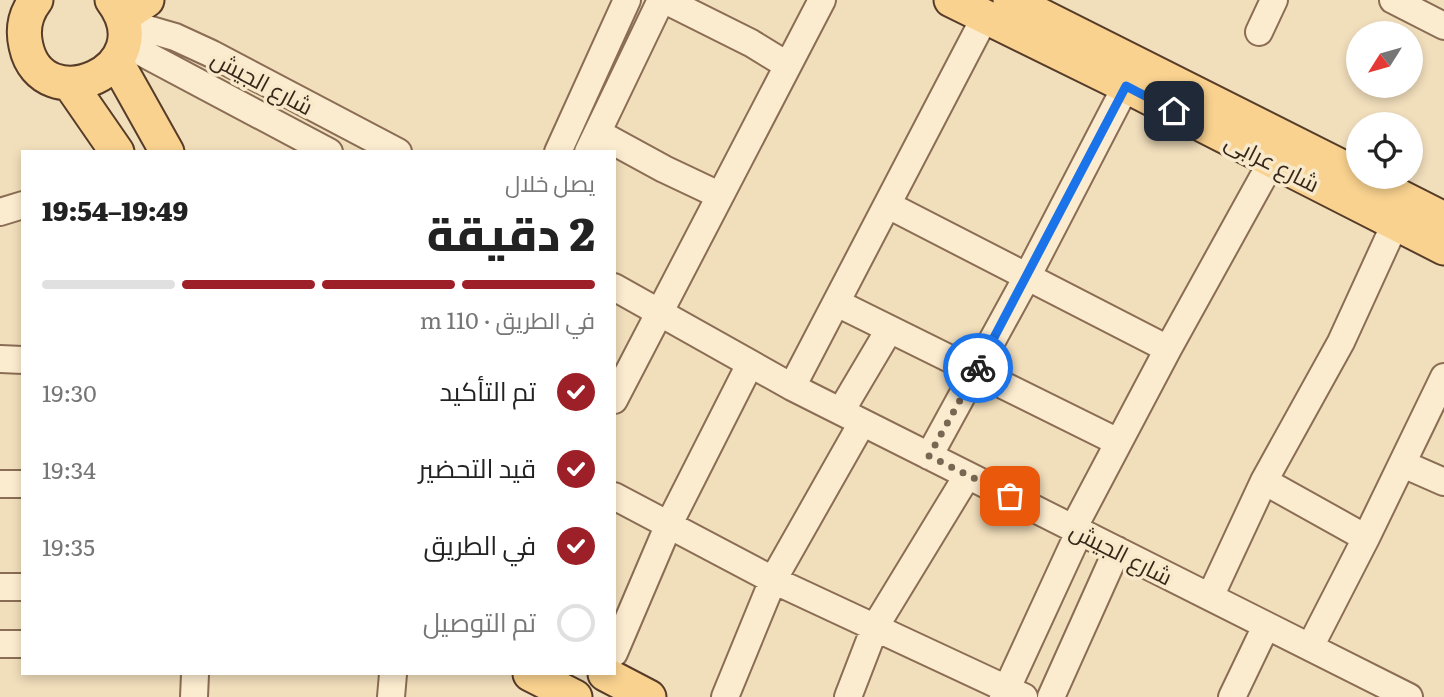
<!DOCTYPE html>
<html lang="ar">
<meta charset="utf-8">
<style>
body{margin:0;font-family:Literata,Cairo,serif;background:#f2f2f2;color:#222;direction:rtl;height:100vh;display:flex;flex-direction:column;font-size:26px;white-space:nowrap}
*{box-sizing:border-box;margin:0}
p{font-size:23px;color:#767676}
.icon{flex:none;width:38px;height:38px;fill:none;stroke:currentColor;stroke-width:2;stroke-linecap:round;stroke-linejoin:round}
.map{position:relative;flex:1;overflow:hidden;direction:ltr}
.drawer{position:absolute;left:21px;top:150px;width:595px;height:525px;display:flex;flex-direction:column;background:#fff;border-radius:0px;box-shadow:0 4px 10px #0003;direction:rtl}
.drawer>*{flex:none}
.needle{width:46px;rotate:233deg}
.tools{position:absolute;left:1346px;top:21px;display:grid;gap:14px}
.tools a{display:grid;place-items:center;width:77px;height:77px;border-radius:50%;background:#fff;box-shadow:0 4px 10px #0003;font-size:35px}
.pin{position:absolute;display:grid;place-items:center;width:60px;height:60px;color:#fff;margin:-30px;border-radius:14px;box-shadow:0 4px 10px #0006}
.courier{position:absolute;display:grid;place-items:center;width:70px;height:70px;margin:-35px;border:5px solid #1a73e8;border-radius:50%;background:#fff;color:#222;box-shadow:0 2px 9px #0007}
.head em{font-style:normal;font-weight:800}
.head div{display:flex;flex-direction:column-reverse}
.head{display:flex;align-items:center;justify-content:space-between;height:119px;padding:0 21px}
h1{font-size:46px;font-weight:800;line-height:52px}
.bar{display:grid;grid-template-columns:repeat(4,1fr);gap:10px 7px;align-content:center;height:84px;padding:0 21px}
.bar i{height:9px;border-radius:5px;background:#e0e0e0}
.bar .active{background:#9d1f27}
.bar p{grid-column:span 4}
ol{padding:0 21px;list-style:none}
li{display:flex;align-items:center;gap:21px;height:77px}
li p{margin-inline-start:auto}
li .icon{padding:7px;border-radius:50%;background:#9d1f27;color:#fff;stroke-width:4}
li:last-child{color:#767676}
li i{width:38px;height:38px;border:4px solid #e0e0e0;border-radius:50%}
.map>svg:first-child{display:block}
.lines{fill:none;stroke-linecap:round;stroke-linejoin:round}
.minor-casing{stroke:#8a6d54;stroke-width:30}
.major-casing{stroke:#563c29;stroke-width:37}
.minor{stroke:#fceccf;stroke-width:26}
.major{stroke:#f9d28f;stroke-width:33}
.done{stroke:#786752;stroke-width:7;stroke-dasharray:0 12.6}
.route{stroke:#1a73e8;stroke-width:9}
.labels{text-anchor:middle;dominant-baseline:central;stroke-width:7;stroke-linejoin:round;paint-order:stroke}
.street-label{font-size:23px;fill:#37271a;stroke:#f8e9cb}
</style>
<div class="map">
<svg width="1444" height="697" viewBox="0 0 1444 697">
<rect width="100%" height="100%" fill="#f1debb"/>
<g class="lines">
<g class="minor-casing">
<path id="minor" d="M665 0 751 43 787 65
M1393 0 1444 26
M123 22 175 37 212 54 398 152
M1259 32 1274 0
M124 43 329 152
M598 133 664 169 719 195
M558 152 627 0
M588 152 661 0
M888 205 1168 349
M0 212 23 205
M614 287 792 387 1409 697
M837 303 1118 442
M0 359 23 360
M792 387 985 17
M614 400 822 0
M841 411 889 330
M929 456 1028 275 1126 86
M1403 464 1444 482
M1264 481 1366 538
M0 484H23
M614 496 773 580 1024 697
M1074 527 1168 349 1272 161
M0 587H23
M1210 597 1264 481 1341 342 1395 224
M0 644H23
M1310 647 1366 538 1444 377
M614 653 669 524 750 364
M194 697 195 674
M391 697 393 674
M725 697 773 580 862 423
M848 697 875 627 967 476
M1003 697 1080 530
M1051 697 1117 550
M1232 697 1266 626"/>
</g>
<g class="major-casing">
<path id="major" d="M36 0C25 14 22 29 26 46 42 121 165 70 112 0
M951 0 1126 86 1444 248
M1010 0 1358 175
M122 17 147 0
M116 61 167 152
M70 84 117 152
M1361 177 1444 219
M530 674 575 697
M605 674 649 697"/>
</g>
<use href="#minor" class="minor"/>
<use href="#major" class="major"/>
</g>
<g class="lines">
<path class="done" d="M978 368 929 456 1010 496"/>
<path class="route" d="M978 368 1126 86 1174 111"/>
</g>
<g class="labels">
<g class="street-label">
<text transform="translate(263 81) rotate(28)">شارع الجيش</text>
<text transform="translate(1273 161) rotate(27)">شارع عرابى</text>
<text transform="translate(1122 552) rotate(27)">شارع الجيش</text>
</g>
</g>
</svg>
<div class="tools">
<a><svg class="needle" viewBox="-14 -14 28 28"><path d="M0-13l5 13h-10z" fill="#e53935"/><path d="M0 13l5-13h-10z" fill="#767676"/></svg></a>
<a><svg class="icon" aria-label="locate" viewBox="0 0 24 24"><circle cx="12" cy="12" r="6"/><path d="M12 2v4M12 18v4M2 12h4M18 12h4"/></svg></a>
</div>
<div class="pin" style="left:1010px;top:496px;background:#ea580c"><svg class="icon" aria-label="bag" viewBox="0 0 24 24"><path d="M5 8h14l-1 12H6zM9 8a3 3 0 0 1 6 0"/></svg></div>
<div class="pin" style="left:1174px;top:111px;background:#1f2937"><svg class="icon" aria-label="home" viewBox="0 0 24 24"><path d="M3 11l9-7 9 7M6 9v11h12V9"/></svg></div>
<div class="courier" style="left:978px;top:368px"><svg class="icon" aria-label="bike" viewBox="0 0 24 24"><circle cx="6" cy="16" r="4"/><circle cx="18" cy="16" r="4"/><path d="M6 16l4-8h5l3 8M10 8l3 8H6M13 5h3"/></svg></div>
<section class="drawer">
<div class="head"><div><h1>2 دقيقة</h1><p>يصل خلال</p></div><em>19:49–19:54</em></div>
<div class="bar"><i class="active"></i><i class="active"></i><i class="active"></i><i></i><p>في الطريق · 110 m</p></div>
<ol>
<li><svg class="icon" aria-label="check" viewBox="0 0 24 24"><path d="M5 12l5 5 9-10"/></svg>تم التأكيد<p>19:30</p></li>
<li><svg class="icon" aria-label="check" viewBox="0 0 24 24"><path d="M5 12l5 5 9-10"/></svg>قيد التحضير<p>19:34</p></li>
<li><svg class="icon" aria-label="check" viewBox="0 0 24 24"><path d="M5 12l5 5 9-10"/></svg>في الطريق<p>19:35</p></li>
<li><i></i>تم التوصيل</li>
</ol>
</section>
</div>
